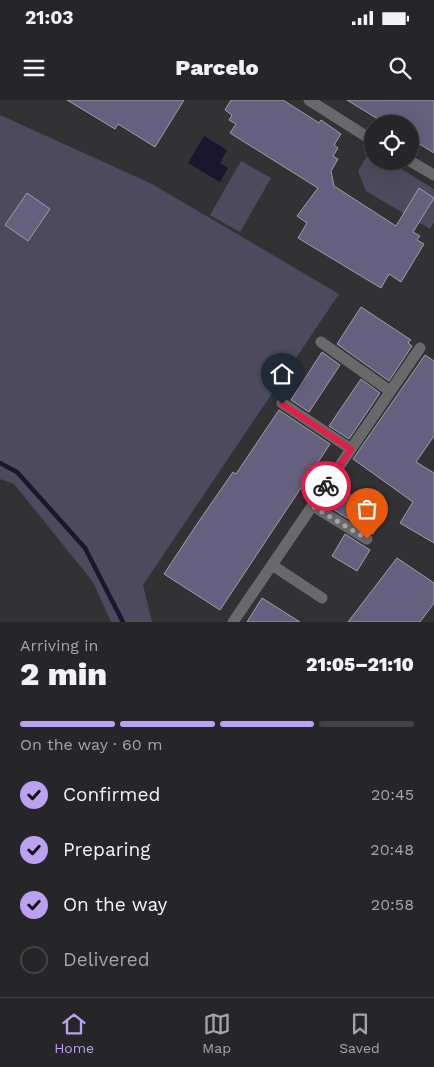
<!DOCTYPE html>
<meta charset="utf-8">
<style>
body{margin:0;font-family:"Work Sans",sans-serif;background:#323234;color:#f1f3f6;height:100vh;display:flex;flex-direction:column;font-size:19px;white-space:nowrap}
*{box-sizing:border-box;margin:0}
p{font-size:16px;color:#a4a5a8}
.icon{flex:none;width:28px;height:28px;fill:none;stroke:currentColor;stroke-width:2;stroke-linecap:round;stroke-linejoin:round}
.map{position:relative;height:522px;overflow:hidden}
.sheet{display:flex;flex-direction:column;background:#262628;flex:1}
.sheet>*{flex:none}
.tools{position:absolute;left:364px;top:15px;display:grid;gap:10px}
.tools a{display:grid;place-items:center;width:55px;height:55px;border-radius:50%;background:#262628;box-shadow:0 5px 20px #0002,0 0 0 1px #424345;font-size:25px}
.pin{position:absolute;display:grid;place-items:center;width:42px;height:42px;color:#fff;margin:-51px -21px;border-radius:50% 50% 50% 0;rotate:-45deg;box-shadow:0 0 5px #0007}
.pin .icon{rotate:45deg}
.courier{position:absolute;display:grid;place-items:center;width:50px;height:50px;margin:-25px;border:4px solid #e11d48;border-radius:50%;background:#fff;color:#222;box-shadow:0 1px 6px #0007}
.head em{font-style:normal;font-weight:800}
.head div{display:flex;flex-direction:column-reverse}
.head{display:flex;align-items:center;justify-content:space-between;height:85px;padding:0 20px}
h1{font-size:32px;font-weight:800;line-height:38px}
.bar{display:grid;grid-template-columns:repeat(4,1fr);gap:8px 5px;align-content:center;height:60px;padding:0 20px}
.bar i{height:6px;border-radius:4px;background:#424345}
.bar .current{background:#bca0f2}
.bar p{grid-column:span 4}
ol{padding:0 20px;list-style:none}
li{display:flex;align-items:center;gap:15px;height:55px}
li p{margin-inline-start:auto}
li .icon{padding:5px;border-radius:50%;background:#bca0f2;color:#111;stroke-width:4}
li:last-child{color:#a4a5a8}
li i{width:28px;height:28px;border:2px solid #424345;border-radius:50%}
.status{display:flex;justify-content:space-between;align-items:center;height:35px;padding:0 25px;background:#262628;direction:ltr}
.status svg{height:14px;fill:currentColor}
header{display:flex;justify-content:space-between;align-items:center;height:65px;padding:0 20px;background:#262628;font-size:22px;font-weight:800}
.dock{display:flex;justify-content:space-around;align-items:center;height:70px;border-top:1px solid #424345;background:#262628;font-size:14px;color:#a4a5a8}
.dock a{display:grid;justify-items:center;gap:2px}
.dock .current{color:#bca0f2}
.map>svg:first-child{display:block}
.green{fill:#4d4a5f}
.water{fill:#1b152f}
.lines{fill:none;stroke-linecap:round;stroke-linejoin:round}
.stream{stroke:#1b152f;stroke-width:4.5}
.building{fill:#65607f;stroke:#a09fa3}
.street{stroke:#69696c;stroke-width:11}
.done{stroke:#a4a4a7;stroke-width:5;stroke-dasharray:0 9}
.route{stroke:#e11d48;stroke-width:6}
</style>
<div class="status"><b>21:03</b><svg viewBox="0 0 49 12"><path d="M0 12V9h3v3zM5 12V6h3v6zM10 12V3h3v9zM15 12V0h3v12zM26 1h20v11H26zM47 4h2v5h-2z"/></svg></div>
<header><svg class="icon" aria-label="menu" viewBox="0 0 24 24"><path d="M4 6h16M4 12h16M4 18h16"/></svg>Parcelo<svg class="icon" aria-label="search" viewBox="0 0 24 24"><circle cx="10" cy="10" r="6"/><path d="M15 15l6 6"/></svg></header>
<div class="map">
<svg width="434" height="522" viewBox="0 0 434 522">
<rect width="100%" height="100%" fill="#323235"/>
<path class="green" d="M0 15 152 84 339 194 143 485 152 522H111L93 482 14 384 0 379Z
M370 51 372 52V61H388L434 89V122L430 129 366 91 358 71Z
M241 61 271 78 240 132 210 115Z"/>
<path class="water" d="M204 36 227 50 220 63 228 68 220 82 188 63Z"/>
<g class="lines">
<path class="stream" d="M0 363 17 372 85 448 123 522"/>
</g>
<path class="building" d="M67 0H184L155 47 118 24 115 29Z
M231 0H283L319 23 321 20 341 34 334 45 338 48 333 56 338 59 331 71 334 86 396 126 419 88 434 98 413 132 420 136 417 140 424 144 401 182 389 174 381 188 298 138 307 123 297 116 318 88 230 33 236 24 229 20 232 15 225 10Z
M347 0H434V53L410 38V24H386Z
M27 93 50 109 28 141 5 125Z
M361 207 411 240 408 243 412 246 389 281 337 244Z
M322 252 340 265 309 312 291 300Z
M425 255 434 261V336L416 362 434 373V443L400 423 413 402 353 359Z
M361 279 380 293 349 339 329 326Z
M279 310 330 344 220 510 164 474 195 427 233 372 236 374Z
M343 390 384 416 373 434 331 408Z
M345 434 370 450 357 471 332 456Z
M397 458 434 483V503L420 522H348Z
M262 498 300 522H247Z"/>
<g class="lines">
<path class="street" d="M309 0 372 40
M410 61 434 75
M321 242 390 291
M282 303 351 349
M313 406 367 439
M272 465 322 498
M233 522 420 248"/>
</g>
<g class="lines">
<path class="done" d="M326 386 312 406 367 439"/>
<path class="route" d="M282 304 351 349 326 386"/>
</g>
</svg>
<div class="tools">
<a><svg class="icon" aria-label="locate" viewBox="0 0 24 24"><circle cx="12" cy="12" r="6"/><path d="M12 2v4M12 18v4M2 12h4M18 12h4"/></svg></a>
</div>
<div class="pin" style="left:367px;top:439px;background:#ea580c"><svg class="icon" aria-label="bag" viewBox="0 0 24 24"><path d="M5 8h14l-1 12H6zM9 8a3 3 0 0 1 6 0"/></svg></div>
<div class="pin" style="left:282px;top:304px;background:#1f2937"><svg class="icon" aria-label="home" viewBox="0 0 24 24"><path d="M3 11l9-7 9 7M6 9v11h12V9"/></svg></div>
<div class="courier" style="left:326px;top:386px"><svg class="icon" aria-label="bike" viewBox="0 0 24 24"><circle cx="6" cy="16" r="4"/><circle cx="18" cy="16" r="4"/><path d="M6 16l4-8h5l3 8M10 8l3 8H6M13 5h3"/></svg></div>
</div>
<section class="sheet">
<div class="head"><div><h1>2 min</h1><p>Arriving in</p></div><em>21:05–21:10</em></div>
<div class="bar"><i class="current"></i><i class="current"></i><i class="current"></i><i></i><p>On the way · 60 m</p></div>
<ol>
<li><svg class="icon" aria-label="check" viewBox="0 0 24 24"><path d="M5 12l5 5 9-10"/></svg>Confirmed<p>20:45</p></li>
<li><svg class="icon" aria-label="check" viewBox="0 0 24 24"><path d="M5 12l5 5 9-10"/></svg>Preparing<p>20:48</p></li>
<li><svg class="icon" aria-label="check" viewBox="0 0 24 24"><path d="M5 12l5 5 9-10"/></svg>On the way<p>20:58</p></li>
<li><i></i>Delivered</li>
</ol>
</section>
<nav class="dock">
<a class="current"><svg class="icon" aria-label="home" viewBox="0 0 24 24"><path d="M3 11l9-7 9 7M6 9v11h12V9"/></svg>Home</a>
<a><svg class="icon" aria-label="map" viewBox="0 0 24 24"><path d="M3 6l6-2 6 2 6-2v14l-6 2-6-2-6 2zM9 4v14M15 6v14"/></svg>Map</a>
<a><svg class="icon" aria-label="saved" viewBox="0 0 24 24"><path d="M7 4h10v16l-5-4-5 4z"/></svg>Saved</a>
</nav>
